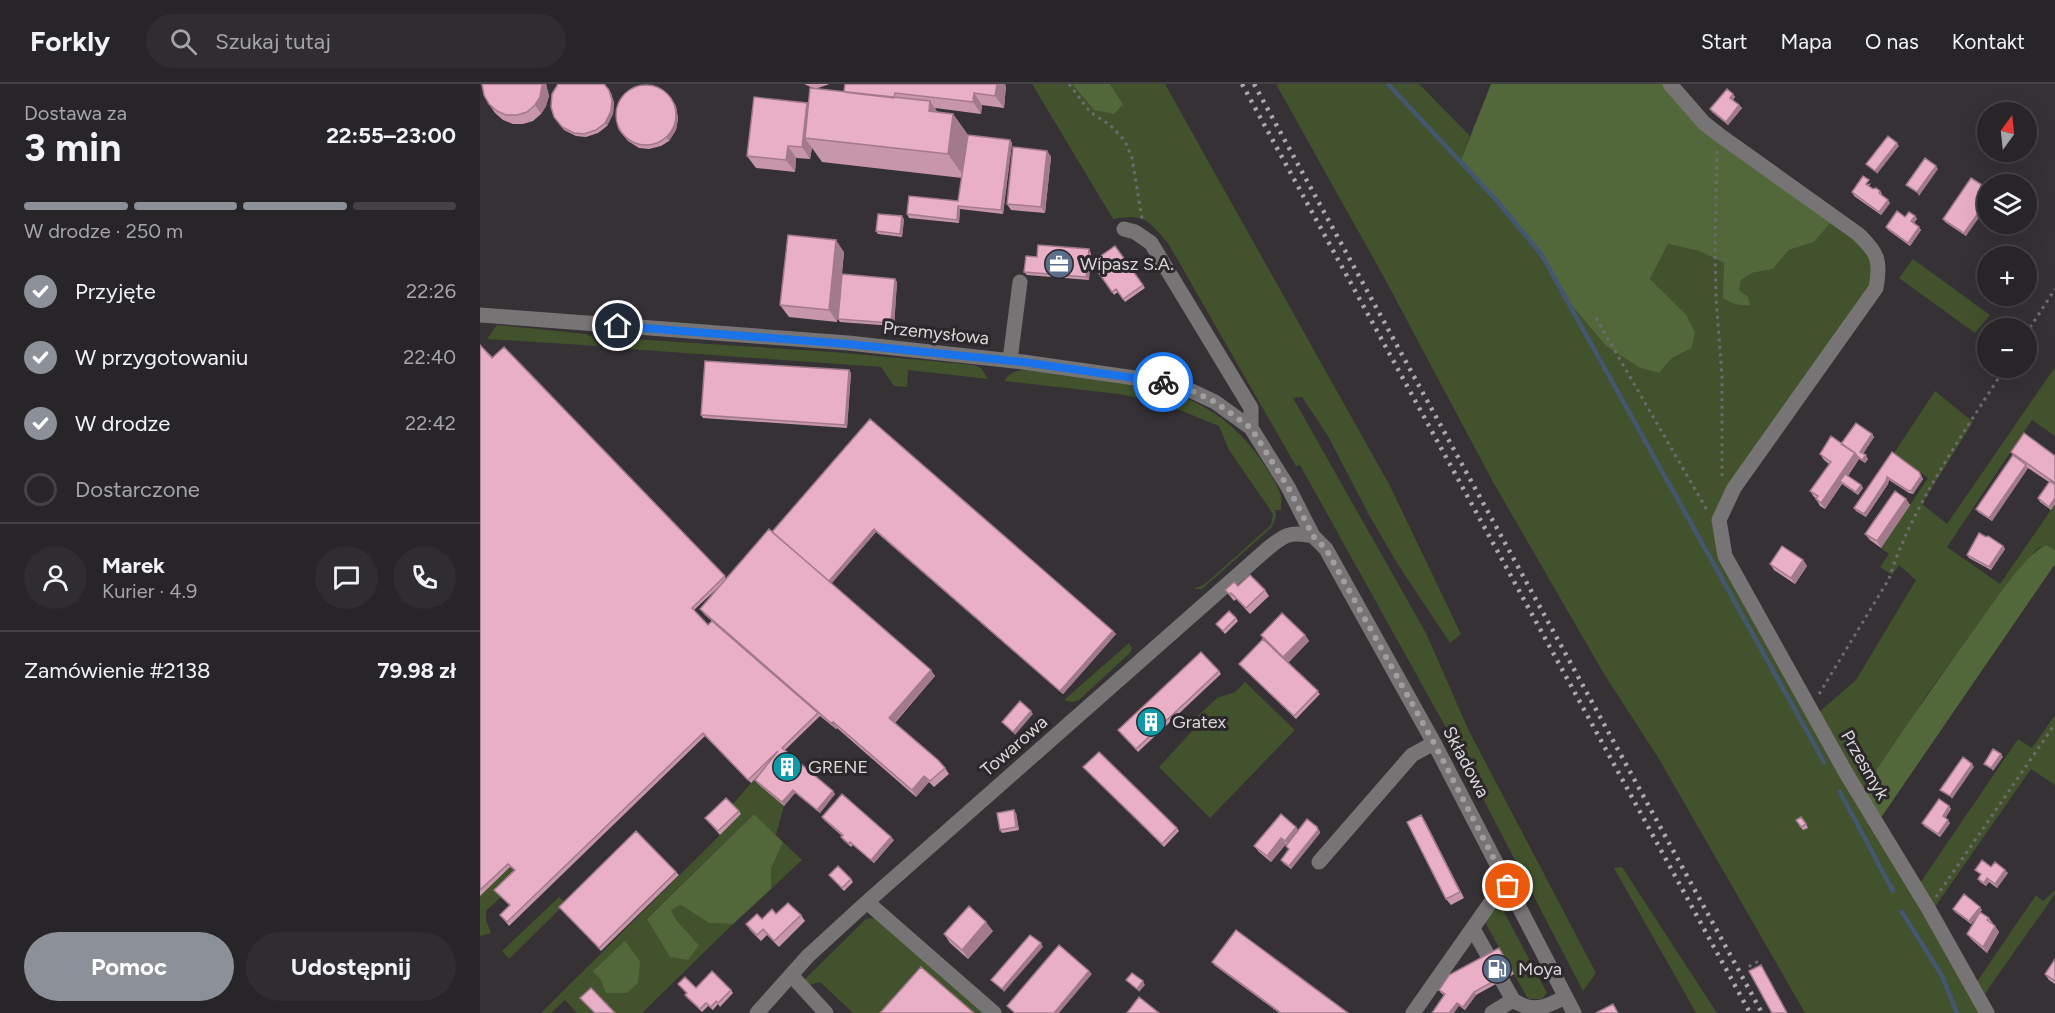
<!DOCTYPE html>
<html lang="pl">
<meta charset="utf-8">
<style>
body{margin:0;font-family:Figtree,sans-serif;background:#302d30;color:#f1f3f6;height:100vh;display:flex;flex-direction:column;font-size:22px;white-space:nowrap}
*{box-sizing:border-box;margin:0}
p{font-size:20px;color:#a5a5a8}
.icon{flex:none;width:33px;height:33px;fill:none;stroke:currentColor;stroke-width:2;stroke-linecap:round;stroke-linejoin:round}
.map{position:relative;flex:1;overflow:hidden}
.drawer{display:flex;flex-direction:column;background:#282528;width:480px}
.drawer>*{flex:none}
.needle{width:39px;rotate:15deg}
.tools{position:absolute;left:1497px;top:18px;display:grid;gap:12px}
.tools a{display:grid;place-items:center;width:60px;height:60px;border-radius:50%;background:#282528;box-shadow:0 6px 24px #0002,0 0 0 2px #444245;font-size:30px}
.pin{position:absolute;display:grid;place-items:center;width:51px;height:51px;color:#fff;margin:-26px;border:3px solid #fff;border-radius:50%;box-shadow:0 2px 6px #0007}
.courier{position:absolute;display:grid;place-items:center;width:60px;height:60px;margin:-30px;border:4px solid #1a73e8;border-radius:50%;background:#fff;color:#222;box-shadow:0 2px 8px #0007}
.summary em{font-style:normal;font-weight:700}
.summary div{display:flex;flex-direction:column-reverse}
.summary{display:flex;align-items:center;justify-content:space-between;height:102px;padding:0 24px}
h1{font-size:39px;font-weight:700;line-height:45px}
.bar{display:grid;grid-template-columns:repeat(4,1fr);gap:9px 6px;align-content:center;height:72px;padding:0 24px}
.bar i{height:8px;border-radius:4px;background:#444245}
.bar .on{background:#8c9099}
.bar p{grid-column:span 4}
.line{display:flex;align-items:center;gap:15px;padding:0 24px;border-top:2px solid #444245}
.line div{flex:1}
.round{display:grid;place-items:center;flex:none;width:63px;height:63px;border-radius:32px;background:#302d30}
ol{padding:0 24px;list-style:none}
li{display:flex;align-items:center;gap:18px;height:66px}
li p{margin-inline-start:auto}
li .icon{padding:6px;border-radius:50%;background:#8c9099;color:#fff;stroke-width:4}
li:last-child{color:#a5a5a8}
li i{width:33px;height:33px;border:3px solid #444245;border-radius:50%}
.cta{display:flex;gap:12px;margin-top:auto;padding:12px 24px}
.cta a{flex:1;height:69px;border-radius:36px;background:#8c9099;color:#fff;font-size:24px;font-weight:700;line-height:69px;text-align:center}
.cta a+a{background:#302d30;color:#f1f3f6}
header{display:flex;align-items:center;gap:36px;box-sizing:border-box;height:84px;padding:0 30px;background:#282528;border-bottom:2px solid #444245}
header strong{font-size:28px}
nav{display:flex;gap:33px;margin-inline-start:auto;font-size:21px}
.search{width:420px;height:54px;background:#302d30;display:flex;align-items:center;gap:15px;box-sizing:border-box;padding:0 21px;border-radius:33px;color:#a5a5a8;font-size:22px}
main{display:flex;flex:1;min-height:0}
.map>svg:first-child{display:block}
.green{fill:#41522c}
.forest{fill:#53683a}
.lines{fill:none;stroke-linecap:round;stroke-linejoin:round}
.stream{stroke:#435870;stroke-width:4.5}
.path{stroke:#6e6a6d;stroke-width:3;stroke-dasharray:3 4.5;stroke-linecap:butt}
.minor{stroke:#767474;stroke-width:15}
.rail{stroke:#aba8ab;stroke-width:4.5;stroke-dasharray:3 6;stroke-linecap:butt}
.wall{fill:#c896ab;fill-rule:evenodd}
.shaded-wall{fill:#a27a8b}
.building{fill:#e8afc7;stroke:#a27a8b;stroke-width:1.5}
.done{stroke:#a19ea0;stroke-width:6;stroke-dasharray:0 10.8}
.route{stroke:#1a73e8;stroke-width:8}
.labels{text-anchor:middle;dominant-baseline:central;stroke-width:6;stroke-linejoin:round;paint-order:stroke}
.poi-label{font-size:18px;fill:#dbd8da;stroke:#2b272a;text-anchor:start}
.street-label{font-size:18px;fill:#dbd8da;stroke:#2b272a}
</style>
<header>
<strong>Forkly</strong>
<div class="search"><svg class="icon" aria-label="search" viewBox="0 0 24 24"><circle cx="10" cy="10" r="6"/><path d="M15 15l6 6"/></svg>Szukaj tutaj</div>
<nav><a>Start</a><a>Mapa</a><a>O nas</a><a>Kontakt</a></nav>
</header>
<main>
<section class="drawer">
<div class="summary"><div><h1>3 min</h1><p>Dostawa za</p></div><em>22:55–23:00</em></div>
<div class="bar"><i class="on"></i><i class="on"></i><i class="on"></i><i></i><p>W drodze · 250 m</p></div>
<ol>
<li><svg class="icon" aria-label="check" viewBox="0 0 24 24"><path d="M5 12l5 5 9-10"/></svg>Przyjęte<p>22:26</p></li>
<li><svg class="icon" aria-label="check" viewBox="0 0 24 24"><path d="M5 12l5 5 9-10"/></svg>W przygotowaniu<p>22:40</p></li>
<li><svg class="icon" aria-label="check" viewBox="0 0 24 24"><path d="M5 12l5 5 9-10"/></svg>W drodze<p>22:42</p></li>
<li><i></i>Dostarczone</li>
</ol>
<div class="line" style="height:108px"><a class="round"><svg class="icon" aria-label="person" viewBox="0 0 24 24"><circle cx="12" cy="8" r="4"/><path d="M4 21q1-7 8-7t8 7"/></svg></a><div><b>Marek</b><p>Kurier · 4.9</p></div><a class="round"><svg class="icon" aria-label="chat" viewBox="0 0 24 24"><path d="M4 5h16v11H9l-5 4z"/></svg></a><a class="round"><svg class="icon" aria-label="phone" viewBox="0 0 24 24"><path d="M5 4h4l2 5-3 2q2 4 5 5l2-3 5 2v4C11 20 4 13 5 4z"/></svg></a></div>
<div class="line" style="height:78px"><div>Zamówienie #2138</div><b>79.98 zł</b></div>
<div class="cta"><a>Pomoc</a><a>Udostępnij</a></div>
</section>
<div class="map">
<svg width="1575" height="929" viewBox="0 0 1575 929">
<rect width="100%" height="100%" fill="#353135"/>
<path class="green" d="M552 0H592L614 26 643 20 630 0H685L910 402 981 550 970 559 917 479 889 431 848 352 822 313 813 314 946 549 988 645 1116 889 1103 907 970 651 820 381 816 382 688 159C667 136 666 130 633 135Z
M796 0H939L990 52 981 76 1061 168 1093 223 1126 262 1160 284 1179 289 1192 274 1212 264 1215 248 1207 233 1170 195 1188 160 1219 167 1244 179V214L1259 206 1261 196 1272 189 1293 185 1309 166 1334 158 1353 136 1394 165 1398 200 1233 441 1338 629 1376 596 1436 496 1419 481 1412 491 1400 483 1409 470 1401 464 1448 394 1414 369 1455 307 1493 338 1442 420 1467 440 1575 283V352L1552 336 1467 463 1520 500 1575 420V466L1566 461 1557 465 1520 510 1445 613 1389 707 1384 711 1436 805 1538 655 1552 664 1575 631V701L1551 685 1450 830 1492 905 1556 811 1563 817 1575 806V810L1499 918 1505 929H1325L1179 675 1124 590 1013 398 906 197Z
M1433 175 1510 231 1495 249 1419 194Z
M17 241 106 250 112 253 118 262 7 255Z
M151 255 353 268 494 281 501 284 508 295 428 286 427 303 414 302 401 283 135 264 142 258Z
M544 286C630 296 719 292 776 369 784 380 797 399 801 412 802 416 801 422 801 426H795L796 432 792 443 722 505H713L725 500 791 441 793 430 749 366 739 342 680 318 639 310 524 297C529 289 535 287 544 286Z
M649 559 652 564 650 569 599 616 591 618 584 616Z
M765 598 815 646 730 734 679 683 715 644 708 641 737 614 755 608Z
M304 667 278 699 304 722 296 751 274 730 167 835 219 861 197 837 191 826 201 821 229 839 253 840 162 929H97L85 916 71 929H61L261 730 252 721 271 699Z
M303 758 322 776 291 805V785Z
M30 783 37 789 21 813 6 827V836L11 849 0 852V811Z
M1142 783 1237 929H1216L1134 784Z
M79 813 86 819 29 875 22 867Z
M1022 824 1067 909 1062 915H1048L1006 840C1009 830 1012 826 1022 824Z
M392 834 400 836 508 929H373L340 898 326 902 324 896 386 835Z"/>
<path class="forest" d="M592 0H630L643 20 634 30 614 26Z
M1011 0H1188L1353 136 1334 158 1309 166 1293 185 1272 189 1261 196 1259 206 1268 213 1270 221C1260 222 1252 220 1243 214L1244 179 1219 167 1188 160 1170 195 1207 232 1215 248 1212 264 1192 274 1179 289 1160 284 1126 262 1093 223 1061 168 981 76Z
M1566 461 1575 466V480L1398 738 1383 710 1389 707 1390 696C1426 641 1464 587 1503 533 1517 514 1546 470 1566 461Z
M274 730 303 758 291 785V805L253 840 229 839 201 821 191 826 197 837 219 861 208 876 190 873 167 835Z
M145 857 160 877 158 899 147 909H126L121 896 113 887Z"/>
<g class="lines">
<path class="stream" d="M908 0 1017 117 1061 170 1344 678
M1360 708 1413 807
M1422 828 1462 892 1477 929"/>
<path class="path" d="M589 0 610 28 630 41 645 57 652 74 662 135
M1237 67 1235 162 1236 213 1242 293V396
M1116 234 1227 426
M1546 250 1575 205
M1339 610 1409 495C1431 423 1485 347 1525 284
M1456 813 1575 640
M1271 889 1268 883 1277 878 1281 885"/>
<path class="minor" d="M1190 0 1224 39 1238 50 1378 150C1398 169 1401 176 1396 204L1254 404 1239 436 1245 472 1366 689 1448 824 1507 929
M644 145 655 148 671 159 771 324V344
M0 231 368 259 543 278 697 300 735 318 771 344 808 403 833 452 846 465 954 659 1094 929
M530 276 540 198
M839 778 932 671 954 659
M387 818 514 929
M993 845 1033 916
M311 891 346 929
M277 929 328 872 387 818 786 466C804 451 809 447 833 452
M933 929 1018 808 1028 802
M1012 929 1033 916C1052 929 1065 924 1085 913"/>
<path class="rail" d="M762 0 1270 929
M774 0 1282 929"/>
</g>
<path class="wall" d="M2 0H66L69 12 66 22 61 30 53 37 43 40H33L23 36 15 29 9 20Z
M324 0H349L347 1 335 5Z
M526 2 524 24 502 21 501 30 455 24 457 28 473 30 488 51 530 56 532 59 523 130 480 125 479 139 429 134 427 130 478 117 482 94 342 78 332 64 330 75 316 74 315 88 276 84 267 72 327 19 328 22 364 8Z
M131 9 134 19 133 30 127 42 118 49 106 53 96 52 84 46 74 33Z
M1253 10 1255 13 1253 16 1262 24 1248 41 1232 28 1230 25Z
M188 11 196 22 198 35 196 46 189 57 181 62 169 65 159 64 148 57 138 45Z
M567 67 571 73 565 129 531 126 527 120Z
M1391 99 1389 102 1393 105 1400 107 1402 110 1401 111 1410 119 1401 131 1374 112 1372 108Z
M1508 105 1486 152 1465 138 1463 135Z
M1435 132 1437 135 1434 139 1441 146 1430 162 1408 146 1406 143 1425 133Z
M424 135 422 153 398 150 396 147Z
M635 162 665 204 645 218 638 208 634 211 615 183 610 182 609 196 547 191 544 188 557 173 611 169 610 175 615 176Z
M364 168 362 190 415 195 417 198 414 242 360 238 358 235 361 202 357 238 309 233 300 221Z
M0 261 247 495 292 448 390 335 636 550 583 610 396 448 351 500 455 592 415 639 465 684 469 690 454 703 449 698 436 713 357 644 356 645 340 632 305 666 355 710 340 729 315 709 304 722 277 699 275 696 280 690 271 699 225 652 29 842 20 831 30 822 14 806 34 786 30 783 0 812ZM243 499 220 525 225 531 232 537 228 541 214 526Z
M369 286 371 289 367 344 223 334 221 331Z
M1392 350 1394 353 1383 370 1388 375 1385 379 1379 375 1368 392 1381 401 1383 404 1378 411 1362 400 1345 425 1340 422 1336 415H1337L1334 413 1330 407 1349 380 1344 376 1340 370 1361 360Z
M1412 368 1439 388 1443 395 1433 410 1429 409 1409 396 1408 400 1386 433 1376 427 1374 424Z
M1531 368 1575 372V420L1571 426 1560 418 1558 414 1569 398 1548 384 1512 437 1498 428 1496 425 1533 371Z
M1426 415 1430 421 1401 464 1390 456 1385 450Z
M1523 462 1525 465 1511 486 1489 474 1487 471Z
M1323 476 1327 482 1315 500 1294 486 1290 480Z
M758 502 785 506 789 512 770 530 756 515 754 517 745 506Z
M756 534 758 537 745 550 736 540Z
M781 551H825L829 557 808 579 840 610 816 635 759 580 783 555Z
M739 587 741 590 658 668 638 646Z
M603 683 697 744 699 747 684 763Z
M1469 722 1471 725 1465 734 1470 739 1460 753 1444 742 1442 739Z
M259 727 261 730 240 751 225 734Z
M536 729 539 746 522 749 520 746Z
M941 731 945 737 984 814 971 821 966 815Z
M342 733 414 756 394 779 373 761 371 763 363 756 361 753 362 752 344 736Z
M1324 736 1328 744 1323 746 1321 743Z
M837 743 839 746 840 749 811 785 803 779 801 776 809 766 806 762 807 761 806 760 791 778 779 768 774 762 819 746Z
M1511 783 1528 789 1517 804 1509 798 1506 802 1500 798 1498 795 1501 791 1495 786Z
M196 788 199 791 121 867 79 823Z
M349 791 371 795 373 798 364 807Z
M1473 825 1502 826 1491 840 1475 828Z
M296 830 321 831 325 837 299 863 287 851 281 857 270 846 266 840Z
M1509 834 1519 848 1507 869 1492 856 1487 850Z
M513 847 488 875 470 859 464 850Z
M1021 867 1034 890 996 911 985 926 961 909 959 906Z
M1575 875V900L1569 896 1565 890Z
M732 878 868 929H799L734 881Z
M198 900 216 904 251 906 253 909 240 923 238 920 233 926 228 922 222 928 207 914 205 911 206 909Z"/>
<path class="shaded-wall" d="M62 0H66L69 12 66 22 61 30 55 21Z
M517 0H525L526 2 524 24 515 12Z
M129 6 131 9 134 19 133 30 127 42 125 39Z
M494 9 502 21 501 30 493 18Z
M1253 10 1255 13 1252 17 1250 14Z
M450 17 467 42 449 27Z
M194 19 196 22 198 35 196 46 189 57 187 54Z
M327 19 335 31 325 54 332 64 330 75 322 63Z
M1259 21 1262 24 1248 41 1246 38Z
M473 30 490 54 485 94 468 70Z
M530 56 532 59 523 130 521 126Z
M1417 59 1419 62 1397 90 1395 87Z
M308 62 316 74 315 88 306 76Z
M567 67 571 73 565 129 561 123Z
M1456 82 1458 85 1439 112 1437 108Z
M1508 115V121L1486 152 1484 149Z
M1408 116 1410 119 1401 131 1399 128Z
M478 122 480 125 479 139 477 136Z
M422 132 424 135 422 153 420 150Z
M1435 132 1437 135 1433 140 1431 137Z
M1439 143 1441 146 1430 162 1428 159Z
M356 156 364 168 357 238 349 226Z
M609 165 611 169 610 178 608 175Z
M608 179 610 182 609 196 606 193Z
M415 195 417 198 414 242 411 239Z
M369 286 371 289 367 344 365 341Z
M1392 350 1394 353 1382 371 1380 368Z
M1375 369 1379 375 1363 399 1360 397 1362 400 1345 425 1341 419Z
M1386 371 1388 375 1385 379 1382 376Z
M1546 381 1548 384 1512 437 1509 434Z
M1439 388 1443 395 1433 410 1431 407Z
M1407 393 1409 396 1408 400 1386 433 1384 430Z
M1381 401 1383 404 1378 411 1376 408Z
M1575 414V420L1571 426 1569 423Z
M1426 415 1430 421 1401 464 1397 457Z
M394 445 396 448 350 501 348 498Z
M1523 462 1525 465 1511 486 1509 483Z
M1323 476 1327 482 1315 500 1311 494Z
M633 547 636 550 583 610 580 607Z
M825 551 829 557 808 579 803 573Z
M451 586 455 592 413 640 409 634Z
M551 627 553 630 535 651 533 648Z
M353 638 357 644 356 645 351 639Z
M1521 670 1523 673 1513 687 1511 684Z
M1492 680 1494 683 1472 715 1470 712Z
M444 692 449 698 436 713 432 706Z
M313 706 315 709 304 722 302 718Z
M353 707 355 710 340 729 337 726Z
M1469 722 1471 725 1465 735 1463 732Z
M534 726 536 729 539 746 536 743Z
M941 731 945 737 984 814 980 808Z
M1468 736 1470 739 1460 753 1458 750Z
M816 743 821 749 810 763 805 757Z
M837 743 839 746 840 749 811 785 809 782Z
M411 753 414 756 394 779 391 776Z
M801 754 806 760 791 778 787 772Z
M1525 786 1528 789 1517 804 1515 800Z
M1507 794 1509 798 1506 802 1504 799Z
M1500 823 1502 826 1491 840 1489 837Z
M506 838 513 847 488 875 482 866Z
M1515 842 1519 848 1507 869 1503 863Z
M561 859 563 863 524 908 522 905Z
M609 887 612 890 579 929H574Z
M663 897 665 901 659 908 657 905Z
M994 908 996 911 985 926 983 923Z
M977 919 979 922 974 929H969Z"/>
<path class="building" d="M2 0H62V2L60 13 55 21 47 28 37 31H26L17 27 9 20 4 11Z
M78 0H124L129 6 132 16 131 27 125 39 116 46 104 50 94 49 82 43 74 33 71 23 72 10Z
M365 0H517L515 12 494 9 493 18 415 9 414 14 364 8Z
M136 31a30 30 0 1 1 60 0a30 30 0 1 1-60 0Z
M330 4 450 17 449 27 473 30 468 70 325 54Z
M1247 5 1253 10 1250 14 1259 21 1246 38 1230 25Z
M274 13 327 19 322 63 308 62 306 76 267 72Z
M488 51 530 56 521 126 478 122 477 136 427 130 429 112 478 117Z
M1408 52 1417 59 1395 87 1386 80Z
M533 63 567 67 561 123 527 120Z
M1445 74 1456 82 1437 108 1426 101Z
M1383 92 1389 96 1386 100 1393 105 1396 104 1400 107 1399 109 1408 116 1399 128 1372 108Z
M1491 94 1508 105V115L1484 149 1463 135Z
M1417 127 1425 133 1429 128 1435 132 1431 137 1439 143 1428 159 1406 143Z
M398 130 422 132 420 150 396 147Z
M308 151 356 156 349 226 300 221Z
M558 161 609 165 608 175 615 176 635 162 663 201 643 215 636 205 632 208 612 179H608L606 193 544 188 546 172 557 173Z
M362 190 415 195 411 239 358 235Z
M0 261 12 274 24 263 245 492 212 524 228 541 232 537 338 629 302 664 353 707 337 726 313 706 302 718 275 696 298 667 268 696 223 649 27 838 20 831 30 821 14 806 35 786 28 780 0 806Z
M225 277 369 286 365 341 221 331Z
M390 335 633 547 580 607 394 445 349 497 292 448Z
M1376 339 1392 350 1380 368 1386 371 1382 376 1377 372 1375 369 1361 360Z
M1544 349 1575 372V399L1531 368Z
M1351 352 1375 369 1341 419 1336 415 1338 412 1330 407 1351 378 1340 370Z
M1412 368 1439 388 1441 392 1431 407 1427 406 1407 393 1406 397 1384 430 1374 424Z
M1533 371 1546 381 1509 434 1496 425Z
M1365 390 1381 401 1376 408 1360 397Z
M1570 397 1575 401V414L1569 423 1558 414Z
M1415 407 1426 415 1397 457 1385 450Z
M289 445 451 586 409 634 458 676 465 684 450 697 444 692 432 706 353 638 351 639 220 525Z
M1499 449 1506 453 1508 452 1523 462 1509 483 1487 471Z
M1302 462 1323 476 1311 494 1290 480Z
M770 491 785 506 766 524 751 509 750 511 745 506 754 498 758 502Z
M749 527 756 534 743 547 736 540Z
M802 529 825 551 803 573 781 551Z
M783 555 838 607 814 632 759 580Z
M721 568 739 587 656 665 638 646Z
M540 617 551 627 533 648 522 638Z
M1513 665 1521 670 1511 684 1504 680Z
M619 668 697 744 682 760 603 683Z
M1483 673 1492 680 1470 712 1460 706Z
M362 710 411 753 391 776 370 758 369 760 361 753 363 751 342 733Z
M246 714 259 727 238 747 225 734Z
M1459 715 1469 722 1463 732 1468 736 1458 750 1442 739Z
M534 726 536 743 520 746 517 729Z
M801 730 816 743 805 757 801 754 787 772 774 762Z
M941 731 980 808 966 815 927 738Z
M1321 733 1326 740 1321 743 1316 736Z
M827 735 837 743 838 746 809 782 801 776 809 765 806 762Z
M156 747 196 788 119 864 79 823Z
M1502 776 1511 783 1515 778 1525 786 1515 800 1507 794 1504 799 1498 795 1501 790 1495 786Z
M358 782 371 795 362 804 349 791Z
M1484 810 1500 823 1489 837 1473 825Z
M308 819 321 831 294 857 283 845 277 851 266 840 277 830 282 835 292 825 296 830Z
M489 822 506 838 482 866 464 850Z
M1500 828 1509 834 1507 836 1515 842 1503 863 1487 850Z
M756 846 868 929H801L732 878Z
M550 851 561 859 522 905 511 896Z
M579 861 609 887 574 929H535L527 922Z
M1019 864 1032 887 994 908 983 923 977 919 969 929H952L965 910 959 906 969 891Z
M1575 875V897L1565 890Z
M1281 881 1307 929H1292L1269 887Z
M441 883 494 929H400Z
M232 887 251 906 238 919 236 917 231 923 226 919 220 925 205 911 207 909 198 900 205 893 216 904Z
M652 889 663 897 657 905 646 896Z
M111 904 135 929H115L100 914Z
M659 913 679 929H647Z
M1133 920 1138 929H1116Z"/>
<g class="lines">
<path class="done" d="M683 298 698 300 735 318 771 344 808 403 833 452 846 465 954 659 1028 802"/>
<path class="route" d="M138 242 368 260 543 278 683 298"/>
</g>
<defs>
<g id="office-disc" transform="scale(1.5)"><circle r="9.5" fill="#5c6f8a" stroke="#2b272a"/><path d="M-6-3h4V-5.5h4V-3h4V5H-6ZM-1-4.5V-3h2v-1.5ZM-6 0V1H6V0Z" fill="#fff"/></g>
<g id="building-disc" transform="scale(1.5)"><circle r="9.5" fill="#0f9aa8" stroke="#2b272a"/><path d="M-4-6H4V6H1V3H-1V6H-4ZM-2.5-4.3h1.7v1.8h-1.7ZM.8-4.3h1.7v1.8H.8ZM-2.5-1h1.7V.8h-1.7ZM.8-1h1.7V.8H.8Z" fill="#fff"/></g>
<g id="fuel-disc" transform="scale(1.5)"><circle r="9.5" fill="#5c6f8a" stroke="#2b272a"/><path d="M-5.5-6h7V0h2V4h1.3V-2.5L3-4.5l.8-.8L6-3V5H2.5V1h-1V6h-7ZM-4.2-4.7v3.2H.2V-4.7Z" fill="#fff"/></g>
</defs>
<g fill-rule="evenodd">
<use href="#office-disc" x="579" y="180"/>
<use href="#building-disc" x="671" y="638"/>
<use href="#building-disc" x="307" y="683"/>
<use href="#fuel-disc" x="1017" y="885"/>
</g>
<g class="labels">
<g class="poi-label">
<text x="600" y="180">Wipasz S.A.</text>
<text x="692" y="638">Gratex</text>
<text x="328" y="683">GRENE</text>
<text x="1038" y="885">Moya</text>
</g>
<g class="street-label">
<text transform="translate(456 249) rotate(6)">Przemysłowa</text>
<text transform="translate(534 662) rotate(-41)">Towarowa</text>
<text transform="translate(986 678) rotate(62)">Składowa</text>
<text transform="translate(1385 681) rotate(60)">Przesmyk</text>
</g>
</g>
</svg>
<div class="tools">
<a><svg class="needle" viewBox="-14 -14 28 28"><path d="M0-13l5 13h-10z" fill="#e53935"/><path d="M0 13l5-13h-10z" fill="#a5a5a8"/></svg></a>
<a><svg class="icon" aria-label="layers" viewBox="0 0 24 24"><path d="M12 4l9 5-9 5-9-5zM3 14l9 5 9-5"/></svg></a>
<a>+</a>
<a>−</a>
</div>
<div class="pin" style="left:1028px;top:802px;background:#ea580c"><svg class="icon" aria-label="bag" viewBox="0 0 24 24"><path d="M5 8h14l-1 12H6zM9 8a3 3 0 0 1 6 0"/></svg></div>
<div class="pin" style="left:138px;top:242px;background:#1f2937"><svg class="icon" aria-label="home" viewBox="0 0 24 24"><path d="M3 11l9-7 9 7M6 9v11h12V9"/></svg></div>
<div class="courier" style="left:683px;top:298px"><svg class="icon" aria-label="bike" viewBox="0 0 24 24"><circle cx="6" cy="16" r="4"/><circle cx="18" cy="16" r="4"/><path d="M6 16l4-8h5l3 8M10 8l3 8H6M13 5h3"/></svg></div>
</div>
</main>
